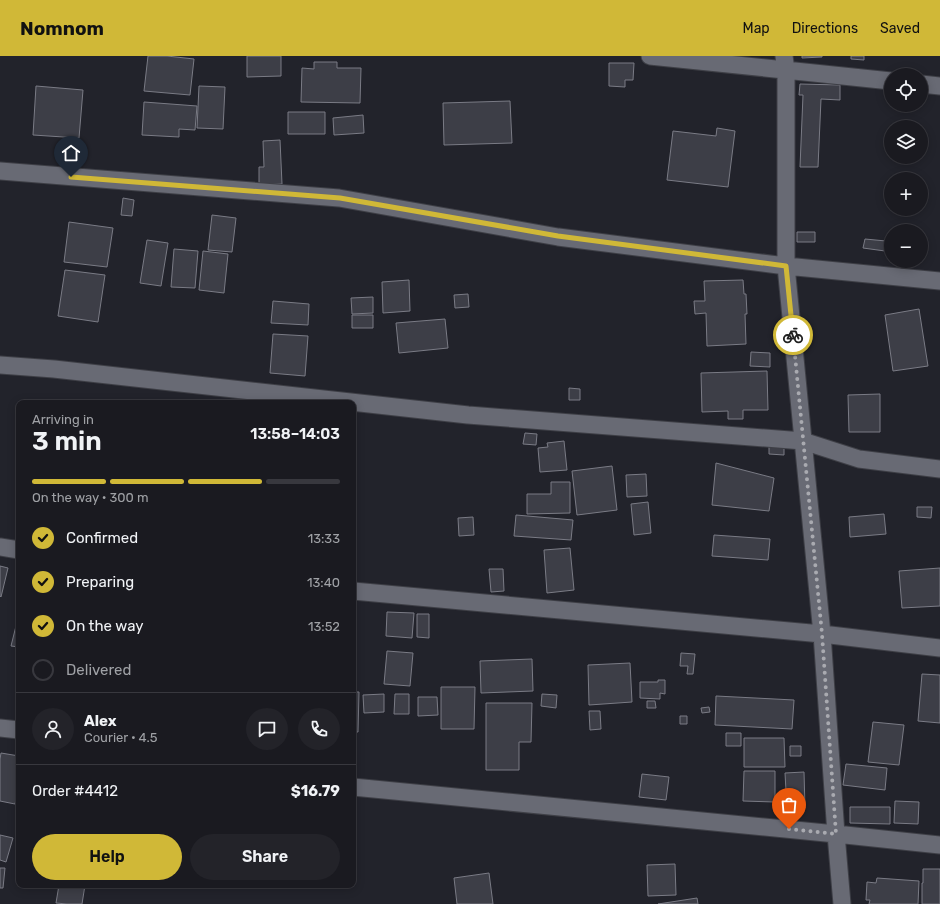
<!DOCTYPE html>
<meta charset="utf-8">
<style>
body{margin:0;font-family:Rubik,sans-serif;background:#232329;color:#f1f3f6;height:100vh;display:flex;flex-direction:column;font-size:15px;white-space:nowrap}
*{box-sizing:border-box;margin:0}
p{font-size:13px;color:#9fa1a5}
.icon{flex:none;width:22px;height:22px;fill:none;stroke:currentColor;stroke-width:2;stroke-linecap:round;stroke-linejoin:round}
.map{position:relative;flex:1;overflow:hidden}
.details{position:absolute;left:16px;top:344px;width:340px;height:488px;display:flex;flex-direction:column;background:#1a1a20;border-radius:8px;box-shadow:0 2px 10px #0003,0 0 0 1px #38383e}
.details>*{flex:none}
.tools{position:absolute;left:884px;top:12px;display:grid;gap:8px}
.tools a{display:grid;place-items:center;width:44px;height:44px;border-radius:50%;background:#1a1a20;box-shadow:0 2px 10px #0003,0 0 0 1px #38383e;font-size:20px}
.pin{position:absolute;display:grid;place-items:center;width:34px;height:34px;color:#fff;margin:-41px -17px;border-radius:50% 50% 50% 0;rotate:-45deg;box-shadow:0 0 4px #0007}
.pin .icon{rotate:45deg}
.courier{position:absolute;display:grid;place-items:center;width:40px;height:40px;margin:-20px;border:3px solid #d0b837;border-radius:50%;background:#fff;color:#222;box-shadow:0 1px 5px #0007}
.head em{font-style:normal;font-weight:600}
.head div{display:flex;flex-direction:column-reverse}
.head{display:flex;align-items:center;justify-content:space-between;height:68px;padding:0 16px}
h1{font-size:26px;font-weight:600;line-height:30px}
.bar{display:grid;grid-template-columns:repeat(4,1fr);gap:6px 4px;align-content:center;height:48px;padding:0 16px}
.bar i{height:5px;border-radius:3px;background:#38383e}
.bar .current{background:#d0b837}
.bar p{grid-column:span 4}
.line{display:flex;align-items:center;gap:10px;padding:0 16px;border-top:1px solid #38383e}
.line div{flex:1}
.round{display:grid;place-items:center;flex:none;width:42px;height:42px;border-radius:21px;background:#232329}
ol{padding:0 16px;list-style:none}
li{display:flex;align-items:center;gap:12px;height:44px}
li p{margin-inline-start:auto}
li .icon{padding:4px;border-radius:50%;background:#d0b837;color:#111;stroke-width:4}
li:last-child{color:#9fa1a5}
li i{width:22px;height:22px;border:2px solid #38383e;border-radius:50%}
.action{display:flex;gap:8px;margin-top:auto;padding:8px 16px}
.action a{flex:1;height:46px;border-radius:24px;background:#d0b837;color:#111;font-size:16px;font-weight:600;line-height:46px;text-align:center}
.action a+a{background:#232329;color:#f1f3f6}
header{display:flex;align-items:center;gap:24px;box-sizing:border-box;height:56px;padding:0 20px;background:#d0b837;color:#111}
header strong{font-size:19px}
nav{display:flex;gap:22px;margin-inline-start:auto;font-size:14px}
.map>svg:first-child{display:block}
.building{fill:#3d3e47;stroke:#7a7b85}
.lines{fill:none;stroke-linecap:round;stroke-linejoin:round}
.minor-casing{stroke:#3e3f46;stroke-width:19}
.minor{stroke:#686a74;stroke-width:17}
.done{stroke:#a9aab0;stroke-width:4;stroke-dasharray:0 7.2}
.route{stroke:#d0b837;stroke-width:5}
</style>
<header>
<strong>Nomnom</strong>
<nav><a>Map</a><a>Directions</a><a>Saved</a></nav>
</header>
<div class="map">
<svg width="940" height="848" viewBox="0 0 940 848">
<rect width="100%" height="100%" fill="#22232b"/>
<path class="building" d="M148 0H167L194 3 190 39 144 35Z
M247 0H281V20L247 21Z
M802 0H822V1L802 2Z
M851 0H864V4L851 3Z
M314 6H337V12H361L360 47 301 46 302 12 314 13Z
M609 7H634L633 24H625V31L609 30Z
M800 28 840 29V44L821 43 818 111H800L803 39H799Z
M36 30 83 34 79 82 33 79Z
M199 30 225 31 223 73 197 72Z
M510 45 512 87 444 89 443 47Z
M144 46 197 50 195 74 179 73V81L142 79Z
M288 56H325V78H288Z
M363 59 364 77 334 79 333 62Z
M717 72 735 75 728 131 667 124 673 75 716 80Z
M280 84 282 128 259 129V111H264L263 85Z
M123 142 134 144 132 160 121 159Z
M212 159 236 162 232 196 208 194Z
M69 166 113 172 107 211 64 206Z
M797 176H815V186H797Z
M865 183 886 185 885 195 863 192Z
M147 184 168 187 161 230 140 227Z
M174 193 198 195 195 232 171 231Z
M203 195 228 198 224 237 199 234Z
M65 214 105 219 98 266 58 260Z
M409 224 410 255 383 257 382 226Z
M743 224 744 238H746L747 258H745L746 288 707 290 706 257 695 258 694 245H705L704 225Z
M468 238 469 251 455 252 454 239Z
M373 241V257L352 258 351 242Z
M273 245 309 248 308 269 271 267Z
M919 253 928 310 893 315 885 259Z
M352 259H373V272H352Z
M445 263 448 292 399 297 396 267Z
M273 278 308 280 305 320 270 317Z
M751 296 770 297V311L750 310Z
M767 315 768 354H743V363H728V355L702 356 701 317Z
M569 332 580 333V344H569Z
M880 338V376H849L848 339Z
M525 377 537 378 536 389 523 388Z
M564 385 567 414 540 416 538 392 548 391 547 387Z
M769 388H784V399L769 398Z
M716 407 774 422 769 455 712 449Z
M612 410 617 454 577 459 572 415Z
M646 418 647 440 627 441 626 419Z
M551 426H570V457L527 458V438H551Z
M648 446 651 477 634 479 631 448Z
M917 451H932L931 462 917 461Z
M884 458 886 478 850 481 849 461Z
M516 459 573 464 571 484 514 480Z
M473 461 474 479 459 480 458 462Z
M714 479 770 483 768 504 712 500Z
M570 492 574 534 547 537 544 494Z
M0 510 8 512 1 541 0 540Z
M940 512V550L902 552 899 515Z
M489 513H503L504 535 491 536Z
M387 556 414 557 412 582 386 580Z
M19 558V591L11 590Z
M417 558H429V582L417 581Z
M387 595 413 597 410 630 384 628Z
M681 597 695 598 693 618H687L688 610H680Z
M532 603 533 635 481 637 480 605Z
M630 607 632 646 589 649 588 609Z
M922 618 940 619V667L918 665Z
M658 624H665V638L660 637V643L640 642V626H658Z
M441 631H475L474 673H441Z
M353 636H359L358 676H353Z
M384 638V656L364 657 363 639Z
M395 638H409V658H394Z
M542 638 557 639 556 652 541 650Z
M716 640 794 644 792 673 715 669Z
M418 641H437L438 659 418 660Z
M647 645H655L656 652H647Z
M486 647H532L531 686H519V714H486Z
M709 651 710 656 702 657 701 652Z
M589 655H600L601 673 590 674Z
M680 660H687V668H680Z
M873 666 904 669 899 709 868 706Z
M726 677H741V690H726Z
M744 682H784L785 711H744Z
M790 690H801V700H790Z
M1 697 19 700V729L15 748 0 745V703Z
M846 708 887 712 885 734 843 729Z
M744 715H775V746L743 745Z
M804 716 805 752 787 753 785 717Z
M642 718 669 721 666 744 639 741Z
M895 745 919 746 918 768 894 767Z
M850 751H890V768L850 767Z
M0 779 13 782 6 806 0 804Z
M675 808 676 839 648 840 647 809Z
M0 812H5L3 832H0Z
M923 813H940V848H922V827H923Z
M489 817 493 848H457L454 822Z
M877 822 919 825 918 848H869L870 844H866L867 826 876 827Z
M59 829H85L82 848H67L56 847Z
M697 842 698 848H658Z"/>
<g class="lines">
<g class="minor-casing">
<path id="minor" d="M650 0 891 25
M784 0 786 14V210L822 578 836 778 842 848
M921 28 940 30
M0 115 339 142 558 181 786 210 940 225
M0 309 54 313 468 359 803 385 859 403 940 413
M0 491 19 494
M353 535 822 578 940 592
M0 672 19 674
M353 731 836 778 940 789"/>
</g>
<use href="#minor" class="minor"/>
</g>
<g class="lines">
<path class="done" d="M789 773 836 778 822 578 793 279"/>
<path class="route" d="M71 121 340 142 558 180 786 210 793 279"/>
</g>
</svg>
<div class="tools">
<a><svg class="icon" aria-label="locate" viewBox="0 0 24 24"><circle cx="12" cy="12" r="6"/><path d="M12 2v4M12 18v4M2 12h4M18 12h4"/></svg></a>
<a><svg class="icon" aria-label="layers" viewBox="0 0 24 24"><path d="M12 4l9 5-9 5-9-5zM3 14l9 5 9-5"/></svg></a>
<a>+</a>
<a>−</a>
</div>
<div class="pin" style="left:789px;top:773px;background:#ea580c"><svg class="icon" aria-label="bag" viewBox="0 0 24 24"><path d="M5 8h14l-1 12H6zM9 8a3 3 0 0 1 6 0"/></svg></div>
<div class="pin" style="left:71px;top:121px;background:#1f2937"><svg class="icon" aria-label="home" viewBox="0 0 24 24"><path d="M3 11l9-7 9 7M6 9v11h12V9"/></svg></div>
<div class="courier" style="left:793px;top:279px"><svg class="icon" aria-label="bike" viewBox="0 0 24 24"><circle cx="6" cy="16" r="4"/><circle cx="18" cy="16" r="4"/><path d="M6 16l4-8h5l3 8M10 8l3 8H6M13 5h3"/></svg></div>
<section class="details">
<div class="head"><div><h1>3 min</h1><p>Arriving in</p></div><em>13:58–14:03</em></div>
<div class="bar"><i class="current"></i><i class="current"></i><i class="current"></i><i></i><p>On the way · 300 m</p></div>
<ol>
<li><svg class="icon" aria-label="check" viewBox="0 0 24 24"><path d="M5 12l5 5 9-10"/></svg>Confirmed<p>13:33</p></li>
<li><svg class="icon" aria-label="check" viewBox="0 0 24 24"><path d="M5 12l5 5 9-10"/></svg>Preparing<p>13:40</p></li>
<li><svg class="icon" aria-label="check" viewBox="0 0 24 24"><path d="M5 12l5 5 9-10"/></svg>On the way<p>13:52</p></li>
<li><i></i>Delivered</li>
</ol>
<div class="line" style="height:72px"><a class="round"><svg class="icon" aria-label="person" viewBox="0 0 24 24"><circle cx="12" cy="8" r="4"/><path d="M4 21q1-7 8-7t8 7"/></svg></a><div><b>Alex</b><p>Courier · 4.5</p></div><a class="round"><svg class="icon" aria-label="chat" viewBox="0 0 24 24"><path d="M4 5h16v11H9l-5 4z"/></svg></a><a class="round"><svg class="icon" aria-label="phone" viewBox="0 0 24 24"><path d="M5 4h4l2 5-3 2q2 4 5 5l2-3 5 2v4C11 20 4 13 5 4z"/></svg></a></div>
<div class="line" style="height:52px"><div>Order #4412</div><b>$16.79</b></div>
<div class="action"><a>Help</a><a>Share</a></div>
</section>
</div>
